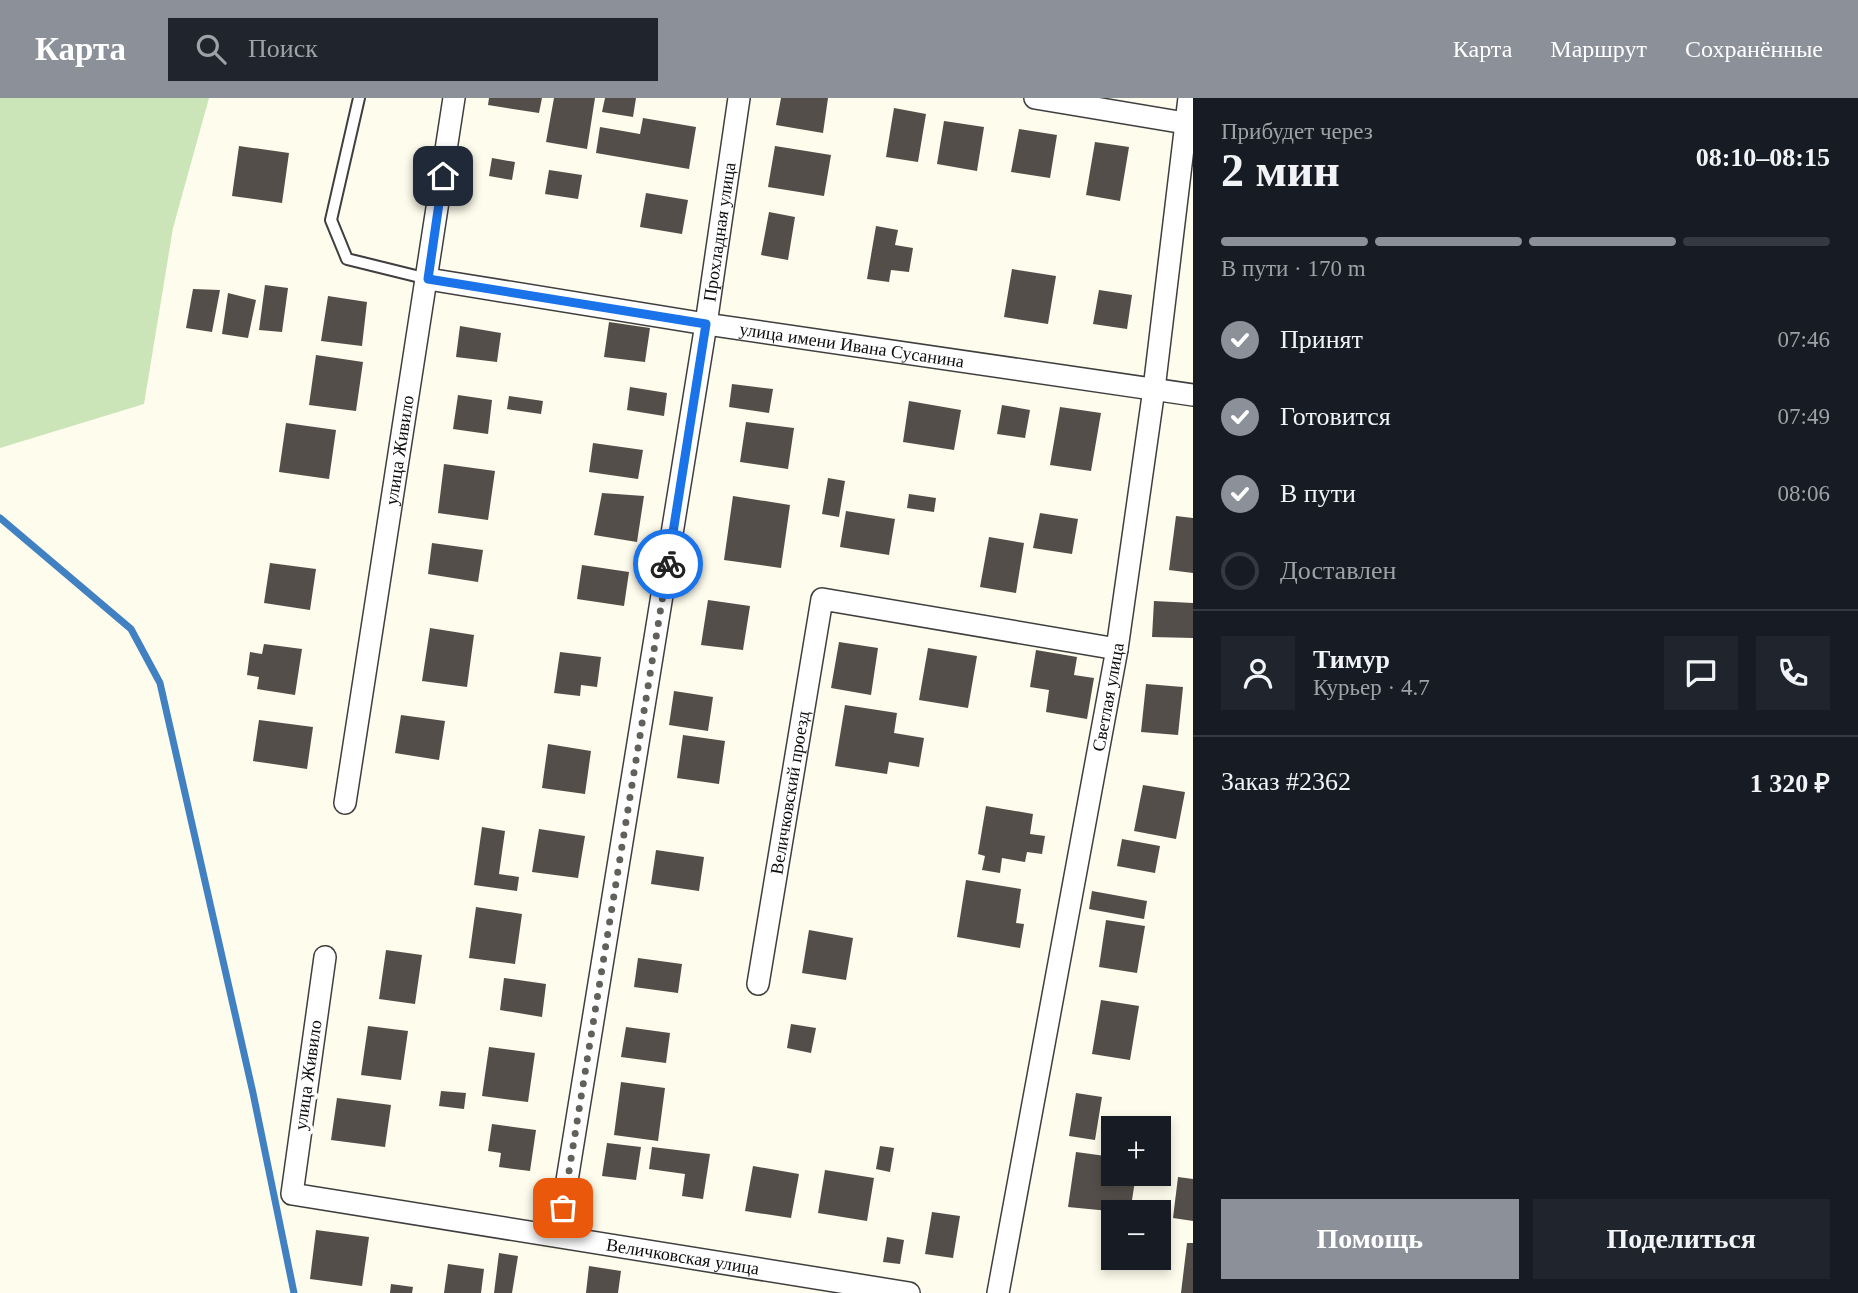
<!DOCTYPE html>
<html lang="ru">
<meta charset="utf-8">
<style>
body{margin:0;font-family:"Times New Roman",serif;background:#20242c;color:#f1f3f6;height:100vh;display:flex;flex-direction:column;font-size:26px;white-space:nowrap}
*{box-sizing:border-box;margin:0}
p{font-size:23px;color:#9ea1a6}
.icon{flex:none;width:38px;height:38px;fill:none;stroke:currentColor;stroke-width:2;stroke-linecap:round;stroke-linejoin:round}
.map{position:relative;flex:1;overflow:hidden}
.details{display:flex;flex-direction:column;background:#171b24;width:665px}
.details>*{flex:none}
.buttons{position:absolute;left:1101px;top:1018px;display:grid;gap:14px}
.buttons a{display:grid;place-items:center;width:70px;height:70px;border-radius:0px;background:#171b24;box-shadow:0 4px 10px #0003;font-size:35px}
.pin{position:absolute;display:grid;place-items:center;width:60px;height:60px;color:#fff;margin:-30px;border-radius:14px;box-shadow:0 4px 10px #0006}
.courier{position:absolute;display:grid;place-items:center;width:70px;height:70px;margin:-35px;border:5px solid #1a73e8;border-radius:50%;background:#fff;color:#222;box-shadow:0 2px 9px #0007}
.overview em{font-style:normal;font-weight:800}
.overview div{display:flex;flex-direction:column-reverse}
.overview{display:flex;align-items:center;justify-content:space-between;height:119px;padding:0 28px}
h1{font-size:46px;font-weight:800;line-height:52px}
.bar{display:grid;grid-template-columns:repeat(4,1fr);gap:10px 7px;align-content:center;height:84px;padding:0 28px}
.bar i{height:9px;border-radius:5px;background:#363941}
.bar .selected{background:#8c9099}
.bar p{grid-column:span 4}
.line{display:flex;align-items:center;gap:18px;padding:0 28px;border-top:2px solid #363941}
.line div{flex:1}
.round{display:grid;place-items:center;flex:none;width:74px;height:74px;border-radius:0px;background:#20242c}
ol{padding:0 28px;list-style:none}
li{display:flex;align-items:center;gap:21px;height:77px}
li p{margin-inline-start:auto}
li .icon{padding:7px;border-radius:50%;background:#8c9099;color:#fff;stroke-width:4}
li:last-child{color:#9ea1a6}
li i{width:38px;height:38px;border:4px solid #363941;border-radius:50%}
.primary-button{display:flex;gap:14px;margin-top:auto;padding:14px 28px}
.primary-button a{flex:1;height:80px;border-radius:0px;background:#8c9099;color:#fff;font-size:28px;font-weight:800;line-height:80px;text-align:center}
.primary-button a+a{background:#20242c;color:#f1f3f6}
header{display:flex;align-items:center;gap:42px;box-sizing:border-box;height:98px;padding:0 35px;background:#8c9099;color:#fff}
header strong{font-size:33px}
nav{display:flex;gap:38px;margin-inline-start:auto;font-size:24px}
.search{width:490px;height:63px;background:#20242c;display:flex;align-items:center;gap:18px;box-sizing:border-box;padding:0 24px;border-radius:0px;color:#9ea1a6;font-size:26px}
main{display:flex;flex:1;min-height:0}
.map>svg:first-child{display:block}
.green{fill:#cbe5b8}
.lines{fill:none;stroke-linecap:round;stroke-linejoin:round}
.stream{stroke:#4181c2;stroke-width:7}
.building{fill:#534e49}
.lane-casing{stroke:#3f3f3f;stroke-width:14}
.street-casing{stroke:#3f3f3f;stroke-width:24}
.lane{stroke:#fff;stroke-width:10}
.street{stroke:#fff;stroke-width:21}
.done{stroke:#61605a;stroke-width:7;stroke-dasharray:0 12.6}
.route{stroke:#1a73e8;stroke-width:9}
.labels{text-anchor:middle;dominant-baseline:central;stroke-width:7;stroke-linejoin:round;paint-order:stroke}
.street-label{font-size:18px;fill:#0c0c0c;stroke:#fff}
</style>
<header>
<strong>Карта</strong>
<div class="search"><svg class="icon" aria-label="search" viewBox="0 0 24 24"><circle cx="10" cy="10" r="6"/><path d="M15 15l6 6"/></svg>Поиск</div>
<nav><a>Карта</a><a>Маршрут</a><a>Сохранённые</a></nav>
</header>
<main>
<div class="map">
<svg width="1193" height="1195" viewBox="0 0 1193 1195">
<rect width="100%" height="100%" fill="#fefcec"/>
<path class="green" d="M0 0H209L173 130 144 306 0 350Z"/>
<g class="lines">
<path class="stream" d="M0 420 131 531 160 585 253 995 294 1195"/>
</g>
<path class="building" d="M489 0H542L539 15 488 7Z
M554 0H595L587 51 546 44Z
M605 0H636L633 19 602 14Z
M781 0H828L823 35 776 27Z
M894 10 926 16 918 64 886 59Z
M643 20 696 29 689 71 596 55 600 29 640 36Z
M944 23 984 29 977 73 937 66Z
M1019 31 1057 37 1050 80 1011 74Z
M1095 44 1129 49 1120 103 1086 97Z
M239 48 289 55 282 105 232 98Z
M775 48 831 57 824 98 768 89Z
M492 60 515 64 512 82 489 78Z
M549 72 582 77 578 101 545 96Z
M646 95 688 102 682 136 640 129Z
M769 114 795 119 788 162 761 157Z
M876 128 898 132 895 147 913 150 909 174 891 172 889 184 867 181Z
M1012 171 1056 178 1048 226 1004 219Z
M265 187 288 190 282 234 259 232Z
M193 191 220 192 212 234 186 230Z
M1099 192 1132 197 1127 231 1093 226Z
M228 195 256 202 248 240 222 236Z
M328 198 367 204 362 248 321 243Z
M609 224 650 230 645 264 604 259Z
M460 228 501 235 497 264 456 259Z
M316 257 363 264 356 313 309 307Z
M732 286 773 291 769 315 729 309Z
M630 289 667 295 664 318 627 312Z
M458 297 492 302 488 336 453 331Z
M509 298 543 303 541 316 507 311Z
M909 303 961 312 954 352 903 344Z
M1002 307 1030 312 1025 340 997 336Z
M1060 309 1101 315 1091 373 1050 367Z
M746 324 794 330 788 371 740 364Z
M286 325 336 332 329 381 279 374Z
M593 345 643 352 638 381 589 374Z
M444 366 495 373 488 422 438 415Z
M828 380 845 383 839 419 822 416Z
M602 395 644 398 637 444 594 437Z
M909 396 936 400 934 414 907 410Z
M733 398 790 407 781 470 724 462Z
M846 413 895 421 889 457 840 449Z
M1040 415 1078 421 1072 456 1033 450Z
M1176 418 1193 420V475L1169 472Z
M989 439 1024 445 1016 495 980 489Z
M432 445 483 452 478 484 428 476Z
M270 465 316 471 310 512 264 505Z
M582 467 629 474 624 508 577 501Z
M708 502 750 508 743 552 701 547Z
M1154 503 1193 505V540L1152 539Z
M430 530 474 537 467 589 422 583Z
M839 544 878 550 871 597 831 590Z
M264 546 302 551 295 597 257 591 259 579 247 577 250 554 262 556Z
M928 550 977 558 968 610 919 602Z
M1036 552 1077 559 1074 577 1094 580 1087 621 1046 614 1049 592 1030 589Z
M560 554 601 559 597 589 581 587 580 598 554 595Z
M1146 586 1183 589 1178 637 1141 634Z
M674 593 713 599 708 633 669 627Z
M845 607 897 615 894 635 924 640 919 669 889 664 887 676 835 668Z
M401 617 445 623 439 662 395 655Z
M259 622 313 629 307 671 253 663Z
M683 637 725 643 719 686 677 680Z
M548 646 591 653 585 696 542 690Z
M1143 687 1185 694 1176 741 1134 733Z
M986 708 1033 716 1030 736 1045 738 1042 756 1027 754 1025 764 1002 760 1000 775 982 772 985 758 978 756Z
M482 729 505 733 499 776 519 779 517 793 474 787Z
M539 731 585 738 578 780 532 774Z
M1122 741 1160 748 1155 775 1117 768Z
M656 752 704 759 699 793 651 786Z
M966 782 1021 791 1016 825 1024 826 1020 850 957 839Z
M1092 793 1147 803 1144 821 1089 811Z
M476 809 522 816 515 866 469 860Z
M1106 822 1145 828 1137 875 1099 869Z
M809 832 853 840 846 882 802 875Z
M386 852 422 857 415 906 379 901Z
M638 860 682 866 678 895 634 889Z
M504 880 546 886 542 919 500 912Z
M1101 902 1139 908 1130 962 1092 956Z
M791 926 816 930 811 955 787 950Z
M368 928 408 933 401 982 361 977Z
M626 929 670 935 666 965 621 959Z
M489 949 535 955 528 1004 482 998Z
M621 984 665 990 658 1043 614 1037Z
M441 993 466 995 464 1011 439 1008Z
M1076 995 1102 999 1095 1042 1069 1038Z
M337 1000 391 1007 385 1049 331 1042Z
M492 1026 536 1032 530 1073 499 1069 501 1055 488 1053Z
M607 1045 641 1049 636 1082 602 1078Z
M880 1048 894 1050 890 1074 876 1071Z
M652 1049 710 1056 703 1101 682 1098 685 1076 649 1071Z
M1076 1054 1113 1059V1076H1136L1130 1115 1068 1109Z
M753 1068 799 1076 791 1120 745 1113Z
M825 1072 874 1080 867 1123 818 1115Z
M1178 1079 1193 1081V1123L1173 1120Z
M932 1114 960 1118 953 1160 925 1156Z
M316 1132 369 1139 362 1188 310 1181Z
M887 1139 904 1142 900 1166 883 1164Z
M1187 1145H1193V1195H1181Z
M499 1155 518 1158 512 1195H494Z
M448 1166 484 1171 481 1195H444Z
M589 1168 621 1173 618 1195H586Z
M391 1186 413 1189 412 1195H390Z"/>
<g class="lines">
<g class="lane-casing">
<path id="lane" d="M359 0 331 122 347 161 428 181"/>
</g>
<g class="street-casing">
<g id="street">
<path d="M1035 0 1185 25"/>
<path id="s1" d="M428 181 706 226 1193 297"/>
<path id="s2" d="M345 705 454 0"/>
<path id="s3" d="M325 859 292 1096 909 1195"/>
<path id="s4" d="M758 886 822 501 1117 551"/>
<path id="s5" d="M558 1138 706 226 739 0"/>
<path id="s6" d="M998 1195 1117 551 1154 291 1189 0"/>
</g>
</g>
<use href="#lane" class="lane"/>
<use href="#street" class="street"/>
</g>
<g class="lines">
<path class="done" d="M563 1110 668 466"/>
<path class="route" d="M443 78 428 181 706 226 668 466"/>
</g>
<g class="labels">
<g class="street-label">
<text stroke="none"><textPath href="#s5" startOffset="1017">Прохладная улица</textPath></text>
<text stroke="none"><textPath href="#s1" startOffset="429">улица имени Ивана Сусанина</textPath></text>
<text stroke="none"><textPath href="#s2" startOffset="357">улица Живило</textPath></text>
<text stroke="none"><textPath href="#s6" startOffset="606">Светлая улица</textPath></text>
<text stroke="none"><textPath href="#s4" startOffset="194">Величковский проезд</textPath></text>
<text transform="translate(308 977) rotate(-82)">улица Живило</text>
<text stroke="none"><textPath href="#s3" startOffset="635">Величковская улица</textPath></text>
</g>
</g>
</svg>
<div class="buttons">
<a>+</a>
<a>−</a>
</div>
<div class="pin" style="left:563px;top:1110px;background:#ea580c"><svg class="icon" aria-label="bag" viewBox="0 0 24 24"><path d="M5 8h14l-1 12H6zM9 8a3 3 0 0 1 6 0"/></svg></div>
<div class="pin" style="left:443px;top:78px;background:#1f2937"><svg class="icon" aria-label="home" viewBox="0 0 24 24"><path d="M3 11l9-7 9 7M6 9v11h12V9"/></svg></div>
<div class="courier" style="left:668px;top:466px"><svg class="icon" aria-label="bike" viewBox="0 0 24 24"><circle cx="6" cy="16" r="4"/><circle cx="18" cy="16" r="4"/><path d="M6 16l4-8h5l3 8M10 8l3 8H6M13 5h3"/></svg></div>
</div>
<section class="details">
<div class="overview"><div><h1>2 мин</h1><p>Прибудет через</p></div><em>08:10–08:15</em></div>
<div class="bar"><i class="selected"></i><i class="selected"></i><i class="selected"></i><i></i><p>В пути · 170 m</p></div>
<ol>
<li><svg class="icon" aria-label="check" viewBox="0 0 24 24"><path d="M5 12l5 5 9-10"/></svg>Принят<p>07:46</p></li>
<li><svg class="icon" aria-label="check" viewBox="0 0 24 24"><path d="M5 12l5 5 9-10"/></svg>Готовится<p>07:49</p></li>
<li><svg class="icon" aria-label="check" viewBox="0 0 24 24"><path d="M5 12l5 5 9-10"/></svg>В пути<p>08:06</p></li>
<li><i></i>Доставлен</li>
</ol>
<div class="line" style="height:126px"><a class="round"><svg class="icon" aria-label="person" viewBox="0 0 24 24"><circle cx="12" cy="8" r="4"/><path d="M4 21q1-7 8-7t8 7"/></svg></a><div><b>Тимур</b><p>Курьер · 4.7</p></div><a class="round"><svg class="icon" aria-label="chat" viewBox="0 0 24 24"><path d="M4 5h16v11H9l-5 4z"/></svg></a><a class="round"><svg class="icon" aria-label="phone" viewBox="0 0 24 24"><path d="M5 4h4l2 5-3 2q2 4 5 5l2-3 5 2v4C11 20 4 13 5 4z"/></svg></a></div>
<div class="line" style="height:91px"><div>Заказ #2362</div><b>1 320 ₽</b></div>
<div class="primary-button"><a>Помощь</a><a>Поделиться</a></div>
</section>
</main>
